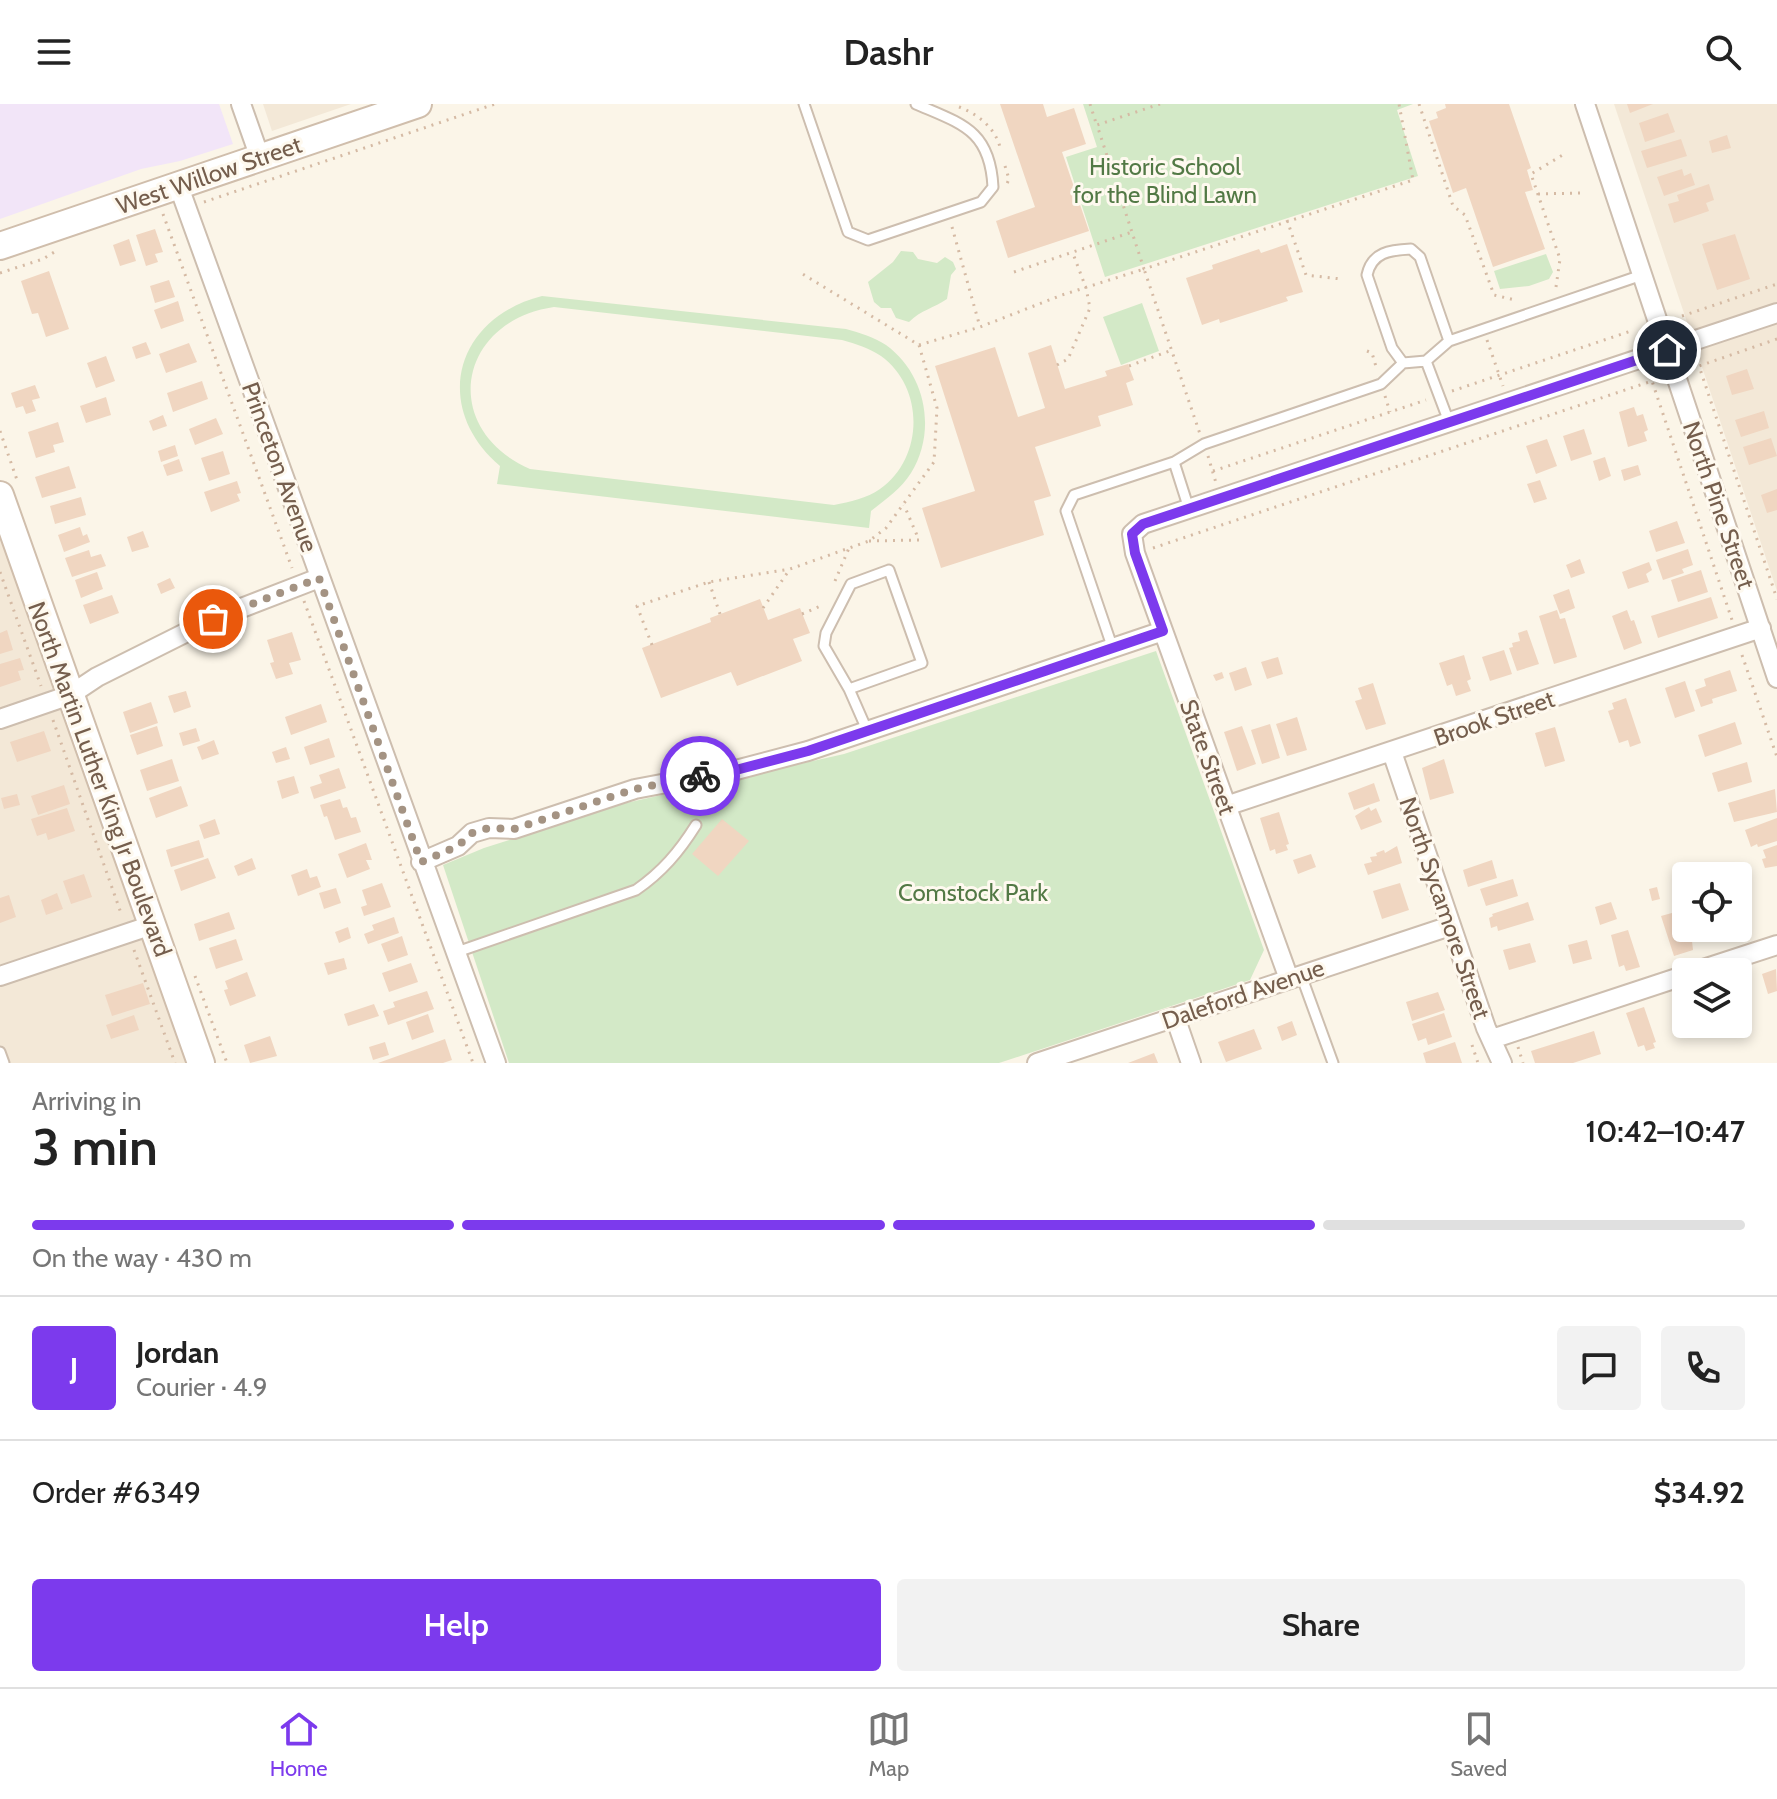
<!DOCTYPE html>
<meta charset="utf-8">
<style>
body{margin:0;font-family:Cabin,sans-serif;background:#f2f2f2;color:#222;height:100vh;display:flex;flex-direction:column;font-size:30px;white-space:nowrap}
*{box-sizing:border-box;margin:0}
p{font-size:26px;color:#767676}
.icon{flex:none;width:44px;height:44px;fill:none;stroke:currentColor;stroke-width:2;stroke-linecap:round;stroke-linejoin:round}
.map{position:relative;height:959px;overflow:hidden}
.side{display:flex;flex-direction:column;background:#fff;flex:1}
.side>*{flex:none}
.buttons{position:absolute;left:1672px;top:758px;display:grid;gap:16px}
.buttons a{display:grid;place-items:center;width:80px;height:80px;border-radius:8px;background:#fff;box-shadow:0 4px 12px #0003;font-size:40px}
.pin{position:absolute;display:grid;place-items:center;width:68px;height:68px;color:#fff;margin:-34px;border:4px solid #fff;border-radius:50%;box-shadow:0 2px 8px #0007}
.courier{position:absolute;display:grid;place-items:center;width:80px;height:80px;margin:-40px;border:6px solid #7c3aed;border-radius:50%;background:#fff;color:#222;box-shadow:0 2px 10px #0007}
.headline em{font-style:normal;font-weight:600}
.headline div{display:flex;flex-direction:column-reverse}
.headline{display:flex;align-items:center;justify-content:space-between;height:136px;padding:0 32px}
h1{font-size:52px;font-weight:600;line-height:60px}
.bar{display:grid;grid-template-columns:repeat(4,1fr);gap:12px 8px;align-content:center;height:96px;padding:0 32px}
.bar i{height:10px;border-radius:6px;background:#e0e0e0}
.bar .current{background:#7c3aed}
.bar p{grid-column:span 4}
.line{display:flex;align-items:center;gap:20px;padding:0 32px;border-top:2px solid #e0e0e0}
.line div{flex:1}
.round{display:grid;place-items:center;flex:none;width:84px;height:84px;border-radius:8px;background:#f2f2f2}
.primary-button{display:flex;gap:16px;margin-top:auto;padding:16px 32px}
.primary-button a{flex:1;height:92px;border-radius:8px;background:#7c3aed;color:#fff;font-size:32px;font-weight:600;line-height:92px;text-align:center}
.primary-button a+a{background:#f2f2f2;color:#222}
header{display:flex;justify-content:space-between;align-items:center;height:104px;padding:0 32px;background:#fff;font-size:36px;font-weight:600}
.tabs{display:flex;justify-content:space-around;align-items:center;height:112px;border-top:2px solid #e0e0e0;background:#fff;font-size:22px;color:#767676}
.tabs a{display:grid;justify-items:center;gap:4px}
.tabs .current{color:#7c3aed}
.map>svg:first-child{display:block}
.residential{fill:#f3e8d7}
.education{fill:#f2e5f8}
.green{fill:#d3e9c7;fill-rule:evenodd}
.building{fill:#f0d6c1}
.lines{fill:none;stroke-linecap:round;stroke-linejoin:round}
.lane-casing{stroke:#cdbeaf;stroke-width:13}
.street-casing{stroke:#cdbeaf;stroke-width:22}
.secondary-casing{stroke:#d0beac;stroke-width:30}
.path{stroke:#d5baa4;stroke-width:3;stroke-dasharray:2 6;stroke-linecap:butt}
.lane{stroke:#fff;stroke-width:9}
.street{stroke:#fff;stroke-width:18}
.secondary{stroke:#fff;stroke-width:26}
.done{stroke:#a49383;stroke-width:8;stroke-dasharray:0 14.4}
.route{stroke:#7c3aed;stroke-width:10}
.labels{text-anchor:middle;dominant-baseline:central;stroke-width:6;stroke-linejoin:round;paint-order:stroke}
.park-label{font-size:24px;fill:#527945;stroke:#fef9ef}
.street-label{font-size:24px;fill:#755e4d;stroke:#fef9ef}
</style>
<header><svg class="icon" aria-label="menu" viewBox="0 0 24 24"><path d="M4 6h16M4 12h16M4 18h16"/></svg>Dashr<svg class="icon" aria-label="search" viewBox="0 0 24 24"><circle cx="10" cy="10" r="6"/><path d="M15 15l6 6"/></svg></header>
<div class="map">
<svg width="1777" height="959" viewBox="0 0 1777 959">
<rect width="100%" height="100%" fill="#fbf5e8"/>
<path class="residential" d="M263 0H351L272 27Z
M1614 0H1777V487Z
M0 401 201 959H0Z"/>
<path class="education" d="M0 0H219L233 40 180 57 141 65 0 115Z"/>
<path class="green" d="M1083 0H1413L1397 6 1418 72 1105 173 1066 53 1097 43Z
M901 147 913 148 918 155 937 159 945 153 953 158 956 165 951 171 947 195C934 204 921 206 909 218L896 214 891 204H881L874 198 868 178 893 158Z
M1546 150 1553 168 1549 175 1529 182 1500 185 1494 167Z
M542 192 846 225C860 229 874 233 886 241 926 270 937 327 911 369 901 385 886 395 871 407L869 424 497 380 500 362C431 303 455 214 542 192ZM554 203 842 236C856 240 869 244 881 252 925 284 924 354 880 385 867 394 850 398 834 401L530 365C439 325 457 217 554 203Z
M1142 199 1159 247 1121 261 1103 213Z
M1156 547 1264 846 1250 876 999 959H509L443 761 484 744 626 699 844 650Z"/>
<path class="building" d="M1000 0H1043L1047 13 1074 4 1086 40 1062 48 1089 127 1008 154 996 117 1035 103Z
M1445 0H1509L1531 64 1527 66 1533 86 1525 88 1545 145 1493 163 1466 84 1453 89 1429 17 1438 14 1436 8 1446 4Z
M1627 0H1653L1630 9Z
M1668 9 1675 28 1645 38 1639 19Z
M1727 31 1731 44 1712 49 1709 37Z
M1681 35 1687 52 1647 64 1641 47Z
M1682 65 1684 72 1691 69 1695 81 1664 92 1657 73Z
M1709 80 1714 96 1706 99 1709 107 1674 119 1668 100 1679 97 1677 91Z
M155 125 163 148 155 150 158 158 146 162 136 131Z
M1735 130 1750 175 1717 186 1702 140Z
M129 135 136 157 120 162 113 141Z
M1287 140 1303 188 1286 193 1288 197 1220 219 1219 215 1202 221 1186 174 1213 165 1212 161 1259 145 1261 149Z
M49 167 69 225 46 233 38 209 32 210 21 177Z
M169 176 175 193 155 199 150 182Z
M178 197 184 217 161 225 154 206Z
M146 238 151 250 136 255 132 243Z
M189 239 197 258 166 269 159 250Z
M1051 241 1065 285 1107 272 1105 267 1128 260 1134 276 1126 279 1133 301 1098 312 1101 322 1035 343 1051 392 1034 397 1044 431 941 464 922 404 975 387 935 262 995 243 1018 313 1045 304 1028 249Z
M106 252 115 277 96 284 87 259Z
M1747 265 1754 285 1732 291 1726 272Z
M202 277 208 295 173 308 167 289Z
M35 281 40 294 32 296 36 307 26 310 23 302 16 304 11 289Z
M106 293 111 311 86 319 80 302Z
M1634 303 1637 312 1643 310 1648 326 1644 328 1647 337 1628 343 1619 308Z
M1764 307 1769 324 1741 333 1735 316Z
M163 311 167 322 153 327 149 317Z
M216 314 223 330 195 341 189 325Z
M58 318 64 338 53 341 55 348 36 354 28 328Z
M1584 325 1592 350 1571 357 1563 332Z
M1771 334 1777 352 1749 361 1743 343Z
M1547 335 1557 362 1536 370 1526 342Z
M175 341 178 352 161 358 158 347Z
M223 347 230 370 209 377 201 354Z
M1605 353 1611 372 1599 377 1593 357Z
M179 355 183 367 167 372 163 361Z
M1638 361 1641 371 1624 377 1621 366Z
M69 362 76 384 42 394 35 373Z
M1540 376 1547 395 1534 399 1527 380Z
M237 377 241 389 237 390 240 397 211 408 204 388Z
M1777 385V406L1767 409 1761 391Z
M81 393 86 411 55 420 50 402Z
M1677 417 1685 439 1656 448 1649 427Z
M80 423 83 432 87 430 90 438 64 448 58 431Z
M143 427 149 443 132 448 127 433Z
M1688 445 1693 461 1682 465 1684 469 1663 476 1656 456Z
M89 446 91 453 101 450 106 462 72 473 65 454Z
M1580 455 1585 469 1571 474 1566 461Z
M1649 458 1652 466 1646 470 1649 478 1628 485 1622 468Z
M1701 466 1708 488 1678 498 1671 476Z
M97 468 103 485 81 494 75 476Z
M170 474 175 484 161 490 157 480Z
M1569 485 1575 504 1560 510 1553 491Z
M112 491 119 509 90 520 83 501Z
M1711 493 1718 514 1658 534 1651 512Z
M760 495 768 516 800 504 810 529 793 535 802 557 737 582 731 568 661 594 642 544 711 518 710 514Z
M1557 506 1560 515 1565 514 1577 553 1554 560 1539 512Z
M1627 506 1631 517 1634 516 1642 539 1624 546 1612 512Z
M7 526 13 546 0 550V529Z
M1527 526 1539 560 1517 567 1509 544 1513 543 1512 539 1520 537 1518 529Z
M292 528 301 556 289 559 293 570 276 575 270 559 274 558 267 536Z
M1504 546 1512 570 1490 577 1482 553Z
M1464 551 1471 575 1467 577 1471 587 1456 592 1452 580 1447 582 1439 559Z
M1278 553 1283 570 1267 575 1261 558Z
M20 554 24 566 18 567 21 576 0 583V560Z
M1246 563 1252 581 1235 587 1229 569Z
M1730 566 1737 587 1712 595 1713 599 1701 603 1695 586 1706 582 1704 575Z
M1222 568 1224 574 1216 577 1213 571Z
M1685 577 1695 607 1675 614 1665 584Z
M1373 579 1386 620 1366 626 1355 597 1362 595 1358 584Z
M186 587 191 603 174 609 168 592Z
M1626 594 1641 639 1630 643 1628 636 1619 639 1608 607 1614 605 1612 599Z
M151 598 158 619 130 629 123 608Z
M321 600 327 618 291 631 285 613Z
M1297 613 1307 646 1287 652 1276 620Z
M1735 618 1742 640 1705 653 1698 631Z
M1270 620 1280 654 1262 660 1251 626Z
M157 622 163 642 137 651 130 631Z
M1242 622 1256 660 1237 667 1224 628Z
M1555 623 1565 657 1545 663 1535 629Z
M196 624 200 637 183 642 179 629Z
M44 627 51 647 17 658 10 638Z
M329 634 335 653 310 661 304 643Z
M214 636 219 650 202 656 197 643Z
M286 643 290 655 276 659 272 648Z
M172 655 179 677 147 687 140 666Z
M1444 655 1454 689 1430 696 1422 664Z
M1747 658 1752 678 1718 688 1712 669Z
M339 664 346 684 314 695 310 683 322 679 319 671Z
M294 672 299 689 282 695 277 677Z
M1374 679 1380 697 1354 706 1348 689Z
M64 681 70 700 38 711 31 692Z
M181 682 188 702 156 714 149 694Z
M1775 685 1777 708 1734 718 1728 699Z
M17 690 20 701 4 705 1 694Z
M340 695 343 704 347 703 351 714 356 713 361 728 335 736 327 712 324 713 320 701Z
M1369 703 1371 707 1376 704 1382 718 1361 726 1355 712Z
M67 704 75 727 48 736 46 729 37 732 31 715Z
M1279 708 1289 740 1286 741 1288 746 1276 750 1275 745 1270 747 1260 714Z
M1777 714V737L1758 743 1757 740 1751 743 1745 726Z
M215 715 220 730 204 735 199 721Z
M722 715 749 737 718 772 692 750Z
M199 736 204 753 171 763 166 746Z
M366 739 372 756H366L370 765 347 774 338 750Z
M1777 741V762L1765 764 1762 755 1766 754 1763 746Z
M1397 742 1402 759 1368 771 1364 760 1372 758 1370 753 1377 752 1376 749 1384 746 1385 749Z
M1311 750 1316 763 1298 770 1293 756Z
M208 754 216 774 181 787 174 766Z
M252 754 256 765 238 772 234 762Z
M1492 756 1497 774 1468 783 1463 766Z
M307 765 310 774 317 772 321 783 298 792 291 771Z
M84 770 92 793 71 800 63 777Z
M1513 775 1518 792 1486 802 1480 785Z
M382 779 391 803 364 812 361 803 367 801 362 786Z
M1400 779 1409 806 1382 815 1373 787Z
M1657 783 1660 795 1652 797 1649 785Z
M336 784 341 799 324 805 319 789Z
M57 789 63 805 46 811 41 796Z
M9 791 16 813 0 819V794Z
M1528 798 1534 816 1498 827 1497 822 1491 824 1489 814 1493 812 1492 810Z
M1611 798 1617 815 1600 821 1595 803Z
M1679 807 1686 830 1691 828 1693 846 1674 852 1661 812Z
M229 808 235 825 199 837 194 820Z
M394 813 399 829 368 840 364 830 374 826 372 821Z
M348 823 351 834 339 839 335 828Z
M1715 824H1735L1737 831 1720 837Z
M1628 826 1640 863 1626 867 1624 861 1619 863 1611 831Z
M402 832 408 851 388 858 381 840Z
M236 835 243 856 216 865 209 844Z
M1587 836 1592 855 1573 860 1568 841Z
M1530 839 1536 858 1509 866 1503 846Z
M344 854 347 865 328 871 324 859Z
M411 859 418 878 389 888 382 869Z
M1776 865 1777 887 1768 890 1762 870Z
M247 868 256 892 230 902 224 886 228 885 225 877Z
M143 879 150 900 112 912 105 891Z
M427 887 434 905 388 921 383 907 395 903 393 898Z
M1438 888 1445 906 1412 917 1406 898Z
M1686 888V913H1685L1681 890Z
M374 900 379 912 348 922 344 910Z
M1644 903 1656 938 1653 939 1655 944 1646 947 1644 941 1638 943 1626 909Z
M1444 909 1452 933 1428 941 1426 934 1418 937 1412 920Z
M428 910 434 928 412 936 406 918Z
M134 911 139 926 111 935 106 921Z
M1292 917 1297 931 1282 937 1277 923Z
M1687 920H1716V921L1690 929Z
M1254 925 1262 945 1226 958 1218 938Z
M1594 927 1601 950 1573 959H1535L1531 947Z
M270 932 277 952 250 959 244 941Z
M445 935 452 956 443 959H378Z
M385 938 389 951 373 956 369 943Z
M1455 938 1462 959H1426L1423 949Z
M1154 949 1158 959H1128Z"/>
<g class="lines">
<g class="lane-casing">
<path id="lane" d="M804 0 848 128 868 136 981 98 993 83C990 26 962 20 916 0
M1411 145 1420 153 1449 237 1426 257 1403 259 1392 244 1367 171C1372 148 1390 146 1411 145Z
M1449 237 1642 171
M1426 257 1449 318
M1174 358 1189 405
M1113 545 1066 407 1074 391 1174 358 1204 340 1381 280 1403 259
M849 585 922 559 889 466 851 480 826 529 824 542 849 585 867 626
M454 849 636 786C662 768 679 748 696 721
M1301 871 1333 959
M0 948 4 959"/>
</g>
<g class="street-casing">
<path id="street" d="M241 0 260 54
M1585 0 1777 574
M179 83 496 959
M0 615 70 591 97 573 213 515 319 474
M1392 648 1486 924 1502 959
M1226 702 1761 524
M421 758 458 742 472 729 489 724 514 725 635 685 736 666 808 647 1163 527
M1694 868 1777 841
M0 872 152 821
M1289 875 1135 449 1132 430 1143 420 1777 209
M1175 913 1191 959
M1492 935 1686 871
M1037 959 1450 822"/>
</g>
<g class="secondary-casing">
<path id="secondary" d="M0 142 418 0
M0 391 201 959"/>
</g>
<path class="path" d="M1090 0 1096 19
M1160 0 1097 21 1144 165 1413 76 1399 0
M1419 0 1453 102 1465 111 1494 191 1515 196
M959 3C978 10 995 24 1000 43
M1005 62 1009 75 1006 82
M1538 90 1580 89
M204 98 495 0
M163 110 292 464
M1287 116 1306 171 1341 175
M952 123 980 223
M1014 168 1132 128
M0 169 43 155 56 147
M1556 183 1560 155 1531 70 1566 49
M1682 212 1777 180
M1777 235 1699 262 1777 495
M1487 236 1503 282
M919 241 980 223 1062 191 1144 165 1200 330
M1367 247 1372 249 1377 266
M1057 261 1068 255 1090 204 1086 184 1072 147
M1129 262 1172 246
M1452 287 1634 226
M1385 292 1390 308
M0 327 17 376
M1208 352 1216 379
M1213 367 1426 296
M869 437 919 436 904 401
M1153 444 1652 277 1732 516
M0 468 41 582
M835 477 849 444
M709 478 720 510
M304 497 473 959
M763 504 790 465
M802 510 823 501
M652 541 637 502 709 478 790 465 869 437 886 424 934 358 937 304 919 241 801 169
M1742 551 1777 653
M53 616 122 812
M134 846 175 959
M195 872 227 959
M1472 941 1478 959
M1518 943 1523 959"/>
<use href="#lane" class="lane"/>
<use href="#street" class="street"/>
<use href="#secondary" class="secondary"/>
</g>
<g class="lines">
<path class="done" d="M213 515 319 474 421 758 458 742 472 729 489 724 514 725 635 685 700 672"/>
<path class="route" d="M700 672 736 666 808 647 1163 527 1135 449 1132 430 1143 420 1667 246"/>
</g>
<g class="labels">
<g class="park-label">
<text x="1165" y="62">Historic School<tspan x="1165" dy="28">for the Blind Lawn</tspan></text>
<text x="973" y="788">Comstock Park</text>
</g>
<g class="street-label">
<text transform="translate(209 71) rotate(-19)">West Willow Street</text>
<text transform="translate(280 363) rotate(70)">Princeton Avenue</text>
<text transform="translate(1719 401) rotate(71)">North Pine Street</text>
<text transform="translate(1494 614) rotate(-19)">Brook Street</text>
<text transform="translate(1208 653) rotate(70)">State Street</text>
<text transform="translate(100 675) rotate(70)">North Martin Luther King Jr Boulevard</text>
<text transform="translate(1445 804) rotate(71)">North Sycamore Street</text>
<text transform="translate(1243 890) rotate(-19)">Daleford Avenue</text>
</g>
</g>
</svg>
<div class="buttons">
<a><svg class="icon" aria-label="locate" viewBox="0 0 24 24"><circle cx="12" cy="12" r="6"/><path d="M12 2v4M12 18v4M2 12h4M18 12h4"/></svg></a>
<a><svg class="icon" aria-label="layers" viewBox="0 0 24 24"><path d="M12 4l9 5-9 5-9-5zM3 14l9 5 9-5"/></svg></a>
</div>
<div class="pin" style="left:213px;top:515px;background:#ea580c"><svg class="icon" aria-label="bag" viewBox="0 0 24 24"><path d="M5 8h14l-1 12H6zM9 8a3 3 0 0 1 6 0"/></svg></div>
<div class="pin" style="left:1667px;top:246px;background:#1f2937"><svg class="icon" aria-label="home" viewBox="0 0 24 24"><path d="M3 11l9-7 9 7M6 9v11h12V9"/></svg></div>
<div class="courier" style="left:700px;top:672px"><svg class="icon" aria-label="bike" viewBox="0 0 24 24"><circle cx="6" cy="16" r="4"/><circle cx="18" cy="16" r="4"/><path d="M6 16l4-8h5l3 8M10 8l3 8H6M13 5h3"/></svg></div>
</div>
<section class="side">
<div class="headline"><div><h1>3 min</h1><p>Arriving in</p></div><em>10:42–10:47</em></div>
<div class="bar"><i class="current"></i><i class="current"></i><i class="current"></i><i></i><p>On the way · 430 m</p></div>
<div class="line" style="height:144px"><b class="round" style="background:#7c3aed;color:#fff">J</b><div><b>Jordan</b><p>Courier · 4.9</p></div><a class="round"><svg class="icon" aria-label="chat" viewBox="0 0 24 24"><path d="M4 5h16v11H9l-5 4z"/></svg></a><a class="round"><svg class="icon" aria-label="phone" viewBox="0 0 24 24"><path d="M5 4h4l2 5-3 2q2 4 5 5l2-3 5 2v4C11 20 4 13 5 4z"/></svg></a></div>
<div class="line" style="height:104px"><div>Order #6349</div><b>$34.92</b></div>
<div class="primary-button"><a>Help</a><a>Share</a></div>
</section>
<nav class="tabs">
<a class="current"><svg class="icon" aria-label="home" viewBox="0 0 24 24"><path d="M3 11l9-7 9 7M6 9v11h12V9"/></svg>Home</a>
<a><svg class="icon" aria-label="map" viewBox="0 0 24 24"><path d="M3 6l6-2 6 2 6-2v14l-6 2-6-2-6 2zM9 4v14M15 6v14"/></svg>Map</a>
<a><svg class="icon" aria-label="saved" viewBox="0 0 24 24"><path d="M7 4h10v16l-5-4-5 4z"/></svg>Saved</a>
</nav>
